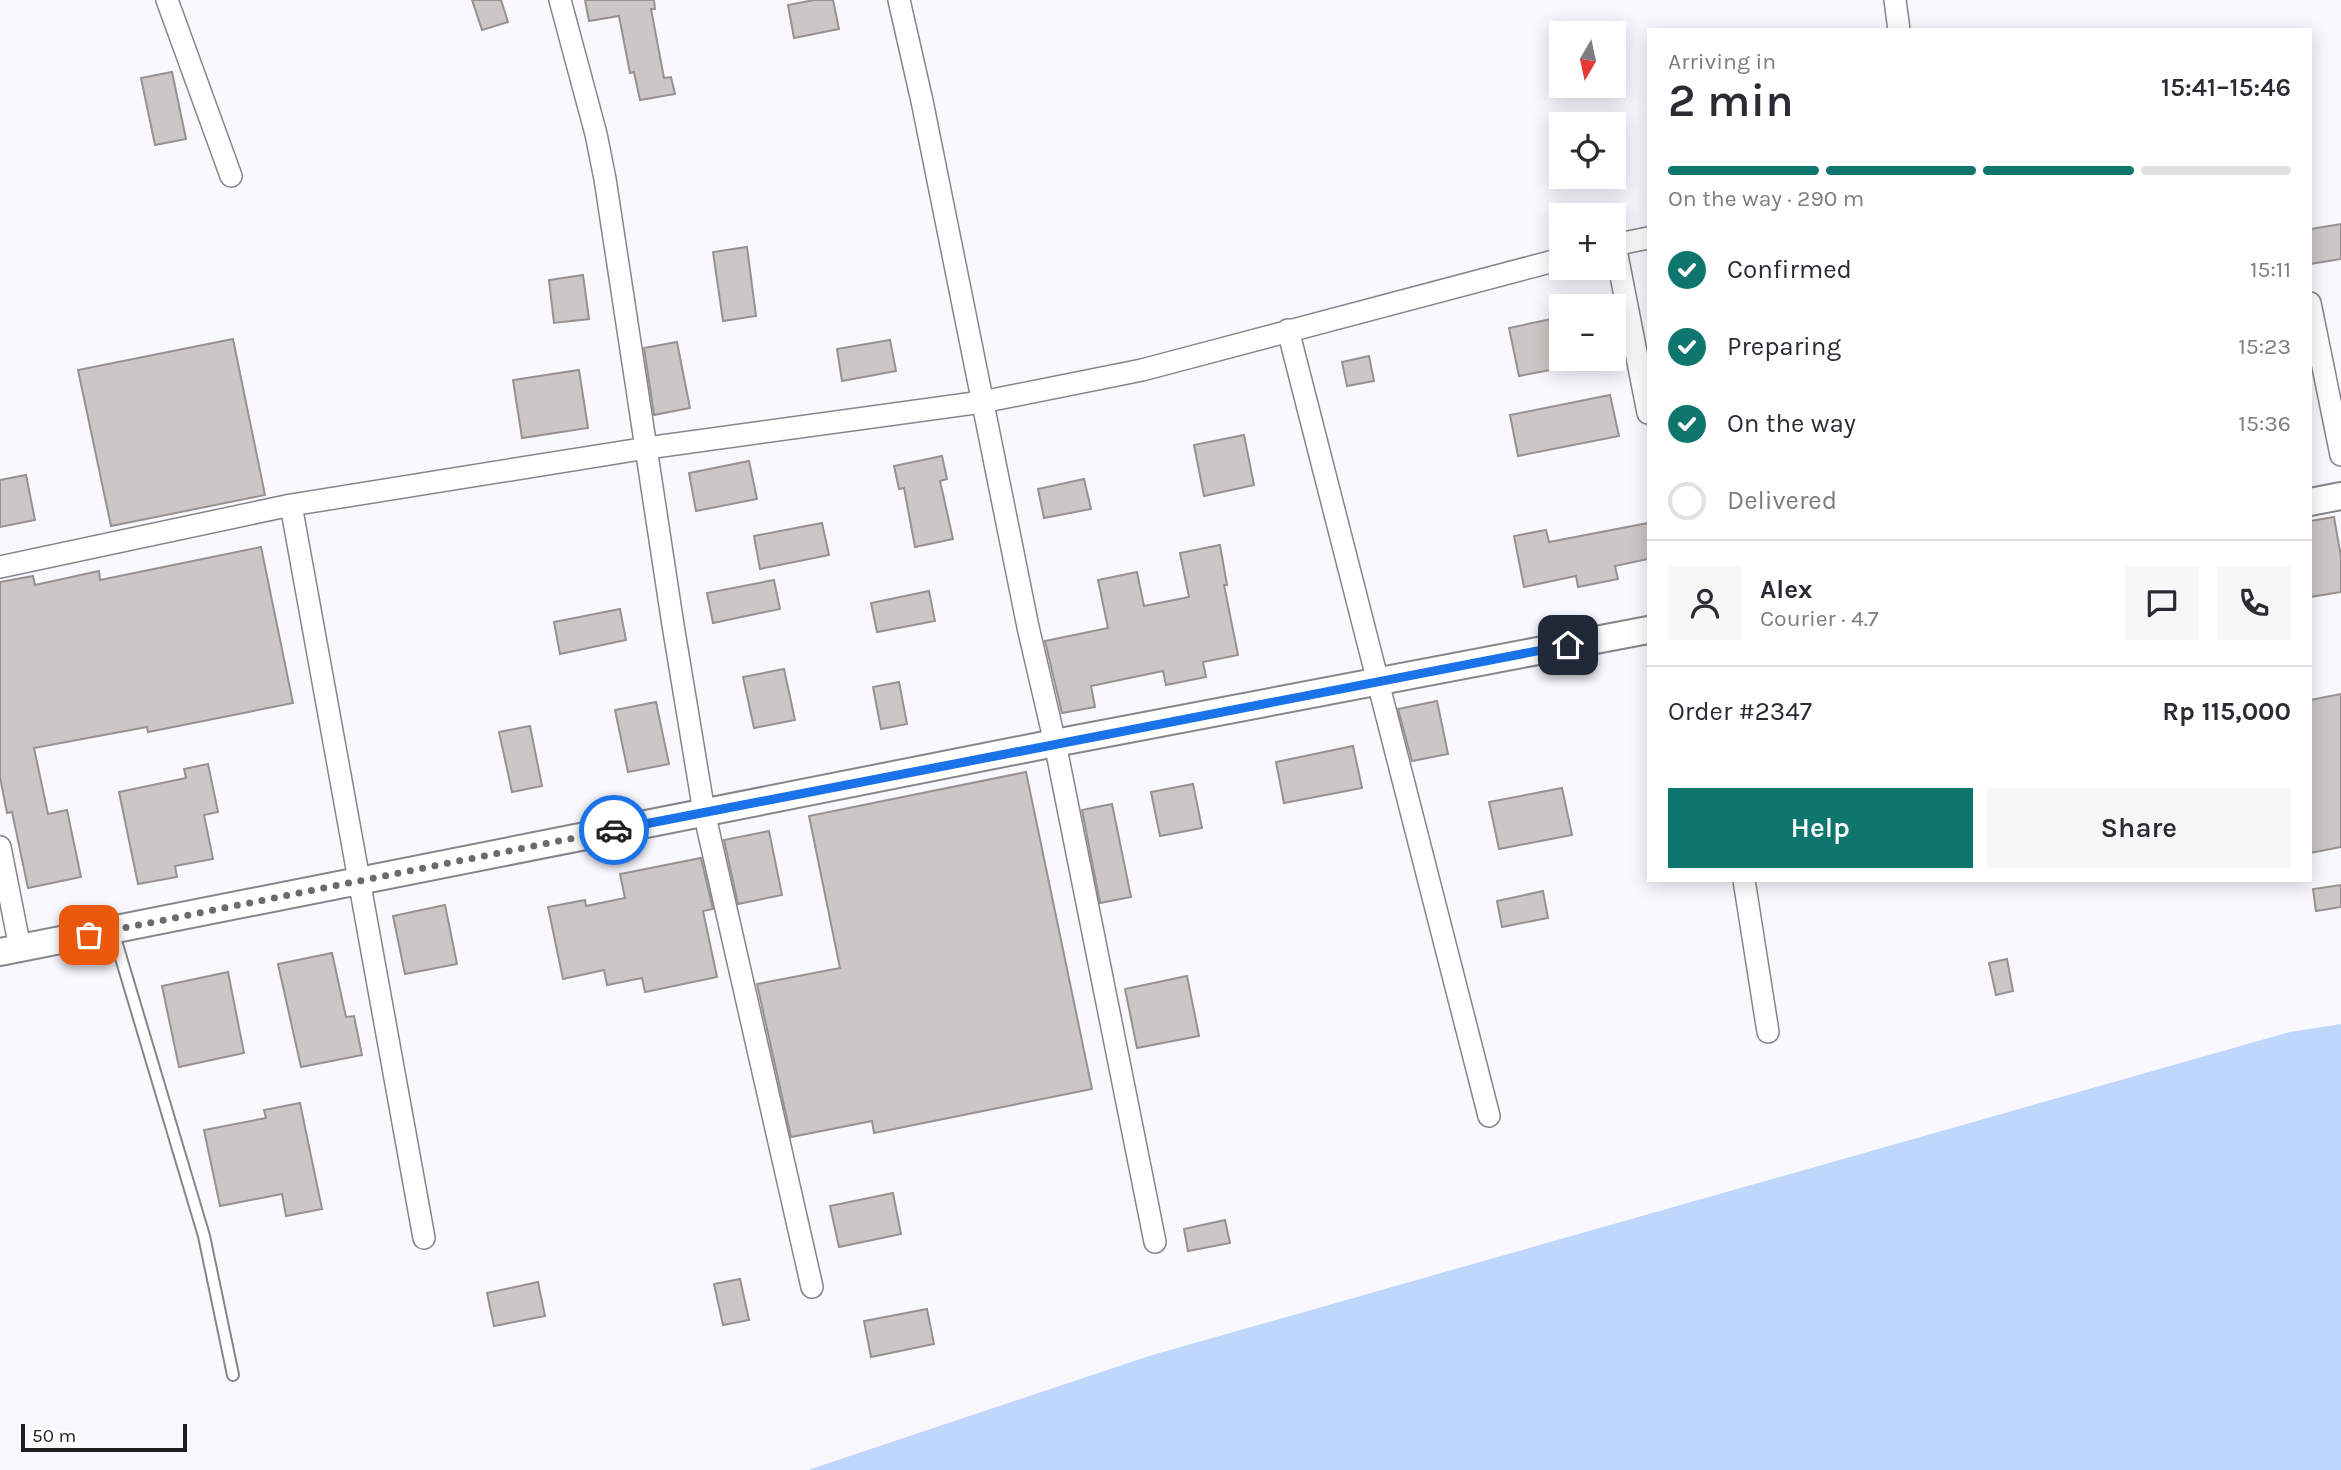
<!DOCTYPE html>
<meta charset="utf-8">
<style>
body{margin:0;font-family:Karla,sans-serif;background:#f7f7f7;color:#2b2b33;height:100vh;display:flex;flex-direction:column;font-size:26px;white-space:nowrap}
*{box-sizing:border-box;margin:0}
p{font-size:23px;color:#7c7c81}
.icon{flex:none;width:38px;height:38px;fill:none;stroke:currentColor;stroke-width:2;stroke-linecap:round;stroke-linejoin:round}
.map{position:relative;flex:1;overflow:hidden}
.panel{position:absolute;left:1647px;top:28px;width:665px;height:854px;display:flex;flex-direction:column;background:#fff;border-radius:0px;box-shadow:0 4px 18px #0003}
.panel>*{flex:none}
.needle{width:46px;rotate:189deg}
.buttons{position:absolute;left:1549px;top:21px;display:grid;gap:14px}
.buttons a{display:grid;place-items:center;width:77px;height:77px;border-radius:0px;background:#fff;box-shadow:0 4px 18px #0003;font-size:35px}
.scale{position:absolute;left:21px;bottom:18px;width:166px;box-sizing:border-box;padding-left:7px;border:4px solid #1f1f21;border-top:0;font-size:19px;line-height:24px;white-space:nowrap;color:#1f1f21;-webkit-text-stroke:5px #fff;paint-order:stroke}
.pin{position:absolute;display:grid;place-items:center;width:60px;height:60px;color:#fff;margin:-30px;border-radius:14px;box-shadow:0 4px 10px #0006}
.courier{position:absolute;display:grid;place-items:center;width:70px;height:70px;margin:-35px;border:5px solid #1a73e8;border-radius:50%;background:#fff;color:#222;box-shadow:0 2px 9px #0007}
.overview em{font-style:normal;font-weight:600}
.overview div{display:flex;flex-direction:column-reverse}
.overview{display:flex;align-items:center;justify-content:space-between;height:119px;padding:0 21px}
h1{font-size:46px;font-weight:600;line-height:52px}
.bar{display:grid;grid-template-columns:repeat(4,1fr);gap:10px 7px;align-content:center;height:84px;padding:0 21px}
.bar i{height:9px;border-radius:5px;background:#e1e1e2}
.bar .current{background:#0f766e}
.bar p{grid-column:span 4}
.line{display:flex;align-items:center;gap:18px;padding:0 21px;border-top:2px solid #e1e1e2}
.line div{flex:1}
.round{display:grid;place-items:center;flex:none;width:74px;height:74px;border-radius:0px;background:#f7f7f7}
ol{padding:0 21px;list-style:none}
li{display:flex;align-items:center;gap:21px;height:77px}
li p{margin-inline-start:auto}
li .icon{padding:7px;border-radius:50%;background:#0f766e;color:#fff;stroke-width:4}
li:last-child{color:#7c7c81}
li i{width:38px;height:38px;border:4px solid #e1e1e2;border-radius:50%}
.button{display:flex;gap:14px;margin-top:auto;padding:14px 21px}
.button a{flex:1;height:80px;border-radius:0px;background:#0f766e;color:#fff;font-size:28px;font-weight:600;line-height:80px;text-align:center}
.button a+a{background:#f7f7f7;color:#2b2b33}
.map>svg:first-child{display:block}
.water{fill:#bed7fb}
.building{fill:#ccc6c4;stroke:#979290;stroke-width:2}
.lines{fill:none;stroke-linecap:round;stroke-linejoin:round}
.service-casing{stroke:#85858a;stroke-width:14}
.minor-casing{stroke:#85858a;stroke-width:24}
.tertiary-casing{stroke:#85858a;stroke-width:30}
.service{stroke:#fff;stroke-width:10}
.minor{stroke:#fff;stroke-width:21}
.tertiary{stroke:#fff;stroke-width:26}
.done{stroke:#6b6b6e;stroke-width:7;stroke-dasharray:0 12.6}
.route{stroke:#1a73e8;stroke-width:9}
</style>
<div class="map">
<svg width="2341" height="1470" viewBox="0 0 2341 1470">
<rect width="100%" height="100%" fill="#f8f8fe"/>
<path class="water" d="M2341 1024V1470H808L1149 1356 2290 1032Z"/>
<path class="building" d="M472 0H501L508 22 482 30Z
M585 0H654L655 9H651L664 78 671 77 675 94 640 100 634 72 630 73 619 16 589 21Z
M814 0H833L839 29 794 38 788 5Z
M172 72 186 139 155 145 141 78Z
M2341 224V259L2310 264V229Z
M747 247 756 316 723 321 713 252Z
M583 275 589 319 554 323 549 280Z
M1561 317V368L1519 376 1509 328Z
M233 339 265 495 111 526 78 370Z
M890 340 896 371 842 381 837 349Z
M677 342 690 408 654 415 644 348Z
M1369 356 1374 381 1347 386 1342 362Z
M579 370 588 428 522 438 513 380Z
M1610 395 1619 436 1518 456 1510 415Z
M1244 435 1254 485 1204 496 1194 445Z
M942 456 947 479 940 481 953 539 915 547 904 488 899 489 894 466Z
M749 461 757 499 696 511 689 473Z
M26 475 35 520 0 527V480Z
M1084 479 1091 509 1044 518 1038 489Z
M2334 517 2341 557V592L2310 597V521Z
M822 523 829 555 760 569 754 536Z
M1648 523V559L1615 566 1618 579 1578 587 1576 576 1524 587 1514 536 1546 530 1549 542Z
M1220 545 1227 585H1224L1238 655 1203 662 1206 677 1166 685 1163 671 1091 686 1095 707 1062 713 1045 641 1108 628 1098 580 1137 572 1144 606 1189 597 1180 553Z
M261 547 293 703 148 732 147 727 34 748 48 814 67 810 81 877 28 888 12 812 7 813 0 777V582L33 576 35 585 99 571 100 580Z
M774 580 780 609 713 623 707 593Z
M929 591 935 621 877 632 871 603Z
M620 609 626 640 560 654 554 622Z
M784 669 795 720 754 728 743 677Z
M899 682 907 724 881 729 873 687Z
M2341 694V847L2310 853V700Z
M1437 701 1448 754 1412 761 1398 709Z
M656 702 669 764 628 772 615 710Z
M530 726 542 786 512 792 499 732Z
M1353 746 1362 788 1284 803 1276 762Z
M208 764 218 812 204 815 213 859 175 866 177 877 138 884 119 792 186 778 184 769Z
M1026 772 1092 1089 874 1133 872 1121 791 1137 757 984 840 968 809 816Z
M1193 784 1202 828 1160 836 1151 792Z
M1562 788 1572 835 1499 849 1489 802Z
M1112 804 1131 897 1100 903 1082 810Z
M769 831 782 895 738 904 724 840Z
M701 858 713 909 703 911 717 977 645 992 642 978 607 985 604 970 563 979 548 907 585 900 586 906 625 898 620 874Z
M2341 885V907L2316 911 2313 889Z
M1543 891 1548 918 1502 927 1497 901Z
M445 905 457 964 405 974 393 916Z
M332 953 346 1017 354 1016 362 1055 301 1067 278 964Z
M2007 959 2013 991 1996 995 1989 963Z
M228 972 244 1053 179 1067 162 986Z
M1187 976 1199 1036 1137 1048 1125 989Z
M300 1103 322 1209 286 1216 282 1194 220 1206 204 1130 266 1118 264 1110Z
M893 1193 901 1234 839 1247 830 1206Z
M1225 1220 1230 1243 1188 1251 1184 1229Z
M740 1279 749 1320 723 1325 714 1284Z
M538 1282 545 1316 494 1326 487 1293Z
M927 1309 934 1344 871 1357 864 1321Z"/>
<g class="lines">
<g class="service-casing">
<path id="service" d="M113 931 204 1236 233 1375"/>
</g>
<g class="minor-casing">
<path id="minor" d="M167 0 231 176
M560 0 596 134 605 179 673 625 704 812 812 1287
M899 0 922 101 1028 627 1055 743 1155 1242
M1895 0 1899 30
M1614 245 1648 238
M1615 245 1648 413
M2310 303 2341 455
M1288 330 1489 1116
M291 505 424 1238
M0 567 291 505 647 448 982 402 1142 370 1561 259
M0 847 20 948
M1744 880 1768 1032"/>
</g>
<g class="tertiary-casing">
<path id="tertiary" d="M2310 502 2341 496
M0 952 1055 743 1648 630"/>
</g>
<use href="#service" class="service"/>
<use href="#minor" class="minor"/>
<use href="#tertiary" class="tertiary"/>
</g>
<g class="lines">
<path class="done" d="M89 935 614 830"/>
<path class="route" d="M614 830 1568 645"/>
</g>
</svg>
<div class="buttons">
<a><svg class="needle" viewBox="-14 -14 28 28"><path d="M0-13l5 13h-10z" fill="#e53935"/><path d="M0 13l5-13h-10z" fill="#7c7c81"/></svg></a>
<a><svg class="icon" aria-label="locate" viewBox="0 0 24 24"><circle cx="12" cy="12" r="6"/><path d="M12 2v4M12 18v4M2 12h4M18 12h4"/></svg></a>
<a>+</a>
<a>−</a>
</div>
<div class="scale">50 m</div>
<div class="pin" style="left:89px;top:935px;background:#ea580c"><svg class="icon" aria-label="bag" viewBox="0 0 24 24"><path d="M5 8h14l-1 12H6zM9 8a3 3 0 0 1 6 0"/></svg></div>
<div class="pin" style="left:1568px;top:645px;background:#1f2937"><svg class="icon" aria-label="home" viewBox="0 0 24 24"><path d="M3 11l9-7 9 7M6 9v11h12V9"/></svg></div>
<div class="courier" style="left:614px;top:830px"><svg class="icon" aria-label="car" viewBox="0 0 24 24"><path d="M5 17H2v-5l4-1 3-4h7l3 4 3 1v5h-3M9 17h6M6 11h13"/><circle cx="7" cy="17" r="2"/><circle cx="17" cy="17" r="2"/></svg></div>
<section class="panel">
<div class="overview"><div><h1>2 min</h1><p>Arriving in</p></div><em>15:41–15:46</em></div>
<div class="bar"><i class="current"></i><i class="current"></i><i class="current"></i><i></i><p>On the way · 290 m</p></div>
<ol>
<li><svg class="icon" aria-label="check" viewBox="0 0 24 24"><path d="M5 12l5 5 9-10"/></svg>Confirmed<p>15:11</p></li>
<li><svg class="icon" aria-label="check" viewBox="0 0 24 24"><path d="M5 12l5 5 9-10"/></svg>Preparing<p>15:23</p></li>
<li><svg class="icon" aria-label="check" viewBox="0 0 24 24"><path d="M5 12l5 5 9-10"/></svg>On the way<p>15:36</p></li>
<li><i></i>Delivered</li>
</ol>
<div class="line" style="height:126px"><a class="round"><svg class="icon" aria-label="person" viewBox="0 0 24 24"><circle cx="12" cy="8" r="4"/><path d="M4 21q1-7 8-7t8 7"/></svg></a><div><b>Alex</b><p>Courier · 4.7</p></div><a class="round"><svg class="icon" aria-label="chat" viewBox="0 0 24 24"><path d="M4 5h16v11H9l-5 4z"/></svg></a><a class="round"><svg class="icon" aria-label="phone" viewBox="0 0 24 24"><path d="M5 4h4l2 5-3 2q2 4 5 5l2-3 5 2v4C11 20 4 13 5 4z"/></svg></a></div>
<div class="line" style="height:91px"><div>Order #2347</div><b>Rp 115,000</b></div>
<div class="button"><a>Help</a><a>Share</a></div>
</section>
</div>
